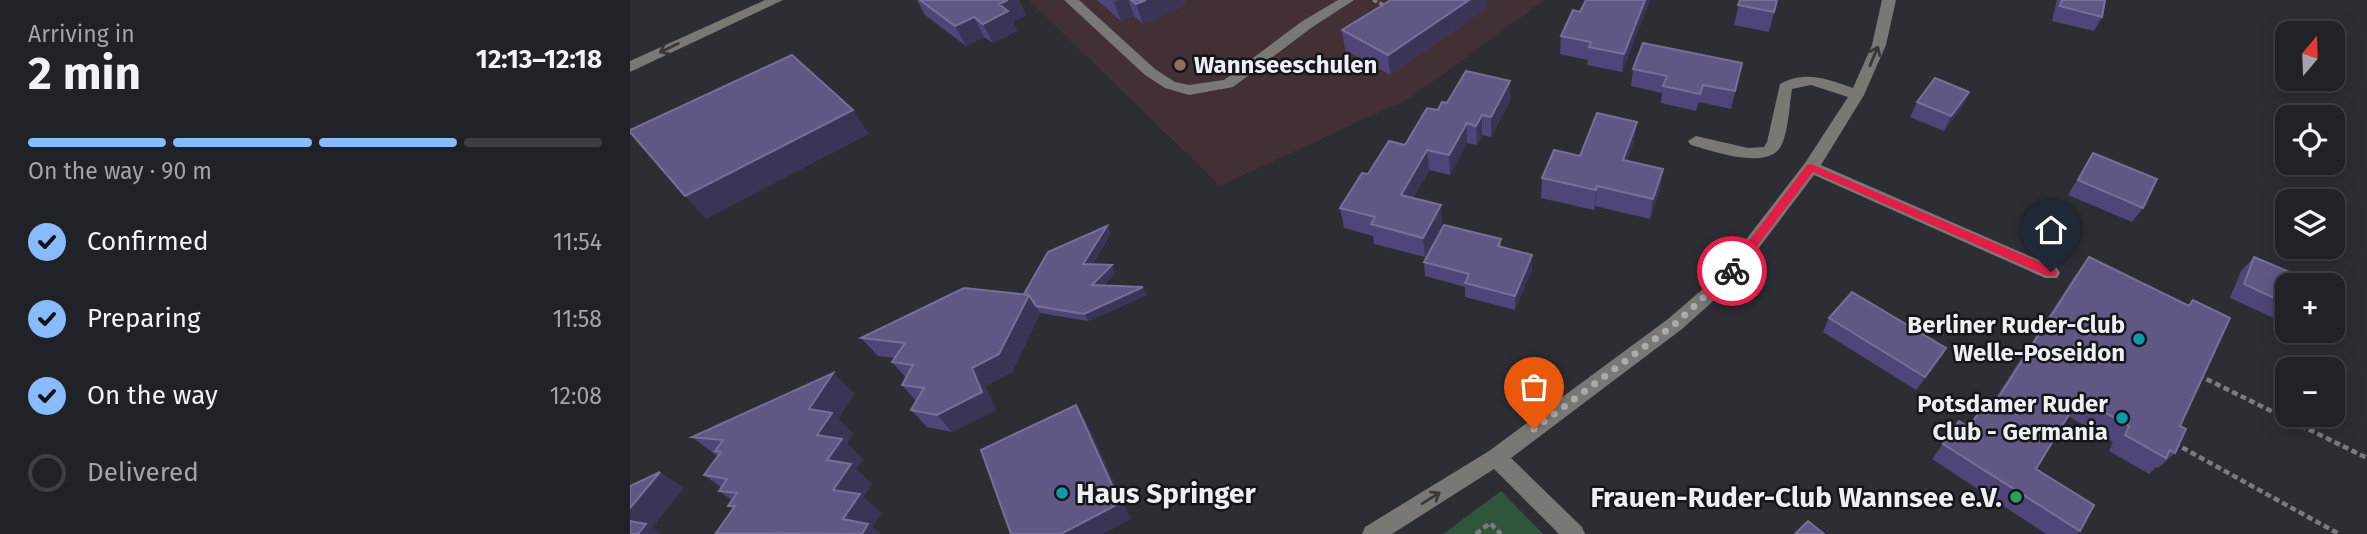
<!DOCTYPE html>
<meta charset="utf-8">
<style>
body{margin:0;font-family:"Fira Sans",sans-serif;background:#292a2f;color:#f1f3f6;height:100vh;display:flex;flex-direction:column;font-size:26px;white-space:nowrap}
*{box-sizing:border-box;margin:0}
p{font-size:23px;color:#a2a4a7}
.icon{flex:none;width:38px;height:38px;fill:none;stroke:currentColor;stroke-width:2;stroke-linecap:round;stroke-linejoin:round}
.map{position:relative;flex:1;overflow:hidden}
.side{display:flex;flex-direction:column;background:#212227;width:630px}
.side>*{flex:none}
.needle{width:46px;rotate:19deg}
.tools{position:absolute;left:1645px;top:21px;display:grid;gap:14px}
.tools a{display:grid;place-items:center;width:70px;height:70px;border-radius:14px;background:#212227;box-shadow:0 4px 18px #0003,0 0 0 2px #3e3f44;font-size:35px}
.pin{position:absolute;display:grid;place-items:center;width:60px;height:60px;color:#fff;margin:-72px -30px;border-radius:50% 50% 50% 0;rotate:-45deg;box-shadow:0 0 7px #0007}
.pin .icon{rotate:45deg}
.courier{position:absolute;display:grid;place-items:center;width:70px;height:70px;margin:-35px;border:5px solid #e11d48;border-radius:50%;background:#fff;color:#222;box-shadow:0 2px 9px #0007}
.overview em{font-style:normal;font-weight:700}
.overview div{display:flex;flex-direction:column-reverse}
.overview{display:flex;align-items:center;justify-content:space-between;height:119px;padding:0 28px}
h1{font-size:46px;font-weight:700;line-height:52px}
.bar{display:grid;grid-template-columns:repeat(4,1fr);gap:10px 7px;align-content:center;height:84px;padding:0 28px}
.bar i{height:9px;border-radius:5px;background:#3e3f44}
.bar .current{background:#87bbfb}
.bar p{grid-column:span 4}
ol{padding:0 28px;list-style:none}
li{display:flex;align-items:center;gap:21px;height:77px}
li p{margin-inline-start:auto}
li .icon{padding:7px;border-radius:50%;background:#87bbfb;color:#111;stroke-width:4}
li:last-child{color:#a2a4a7}
li i{width:38px;height:38px;border:4px solid #3e3f44;border-radius:50%}
main{display:flex;flex:1;min-height:0}
.map>svg:first-child{display:block}
.education{fill:#433035}
.green{fill:#2f553b}
.lines{fill:none;stroke-linecap:round;stroke-linejoin:round}
.path-far1{stroke:#7a7c82;stroke-width:3.5;stroke-dasharray:4.5 2.5;stroke-linecap:butt}
.path{stroke:#7a7c82;stroke-width:4.5;stroke-dasharray:6 3.5;stroke-linecap:butt}
.minor{fill:#7a7875;fill-rule:evenodd}
.wall{fill:#4f4578}
.shaded-wall{fill:#3a3457}
.building{fill:#605785;stroke:#766f97;stroke-width:2}
.oneway{stroke:#383839}
.route{fill:#e11d48}
.done{stroke:#a9abb0;stroke-width:7;stroke-dasharray:0 12.6}
.education-dot{fill:#8d6e63;stroke:#151619;stroke-width:2.5}
.culture-dot{fill:#0f9aa8;stroke:#151619;stroke-width:2.5}
.leisure-dot{fill:#2e9e5b;stroke:#151619;stroke-width:2.5}
.labels{text-anchor:middle;dominant-baseline:central;stroke-width:5;stroke-linejoin:round;paint-order:stroke}
.poi-label{font-size:24px;font-weight:bold;fill:#edeff3;stroke:#151619;text-anchor:end}
.near-poi-label{font-size:28px;font-weight:bold;fill:#edeff3;stroke:#151619;text-anchor:start}
</style>
<main>
<section class="side">
<div class="overview"><div><h1>2 min</h1><p>Arriving in</p></div><em>12:13–12:18</em></div>
<div class="bar"><i class="current"></i><i class="current"></i><i class="current"></i><i></i><p>On the way · 90 m</p></div>
<ol>
<li><svg class="icon" aria-label="check" viewBox="0 0 24 24"><path d="M5 12l5 5 9-10"/></svg>Confirmed<p>11:54</p></li>
<li><svg class="icon" aria-label="check" viewBox="0 0 24 24"><path d="M5 12l5 5 9-10"/></svg>Preparing<p>11:58</p></li>
<li><svg class="icon" aria-label="check" viewBox="0 0 24 24"><path d="M5 12l5 5 9-10"/></svg>On the way<p>12:08</p></li>
<li><i></i>Delivered</li>
</ol>
</section>
<div class="map">
<svg width="1737" height="534" viewBox="0 0 1737 534">
<rect width="100%" height="100%" fill="#2c2e34"/>
<path class="education" d="M399 0H915L780 98 590 186Z"/>
<path class="green" d="M871 491 913 534H813Z"/>
<g class="lines">
<path class="path-far1" d="M743 0 758 7"/>
<path class="path" d="M1568 375 1737 458
M1544 443 1709 534
M846 534 860 523 871 534"/>
<path class="minor" d="M135 0H153L0 72V61Z
M434 0H449L525 69 545 82 559 85 594 80 671 22 708 0H724L681 28 603 87 559 95 535 88 515 75Z
M1252 0H1266L1256 45 1234 95 1191 165 1427 268 1430 273 1427 278H1415L1184 175 1100 286 1052 329 881 458 952 527 955 534H929L864 469 762 534H732L735 527 859 451 1038 319 1088 276 1175 163 1218 97 1181 85 1162 89C1159 106 1159 128 1152 144 1140 172 1083 151 1061 145L1058 141 1066 136 1118 148 1134 147 1137 142 1150 84C1174 70 1198 79 1223 88L1242 45Z"/>
</g>
<path class="wall" d="M287 0H389L396 15 383 22 387 31 363 43 354 37 336 46 295 15Z
M467 0H555L554 1 555 5 513 24 504 16 491 21Z
M1020 0 992 72 957 65 958 60 930 54 931 36 950 12Z
M1110 0H1147L1139 32 1104 25Z
M1427 0H1475L1472 17 1464 31 1422 21Z
M857 8 760 75 715 50 712 30Z
M1112 63 1101 109 1069 102 1066 111 1031 103 1032 93 1001 86 1003 69Z
M1339 92 1332 107 1314 131 1280 117 1287 102Z
M880 101 861 137 852 135 847 145 837 143 820 175 799 170 783 198 811 205 812 225 795 257 744 244 743 236 714 228 710 208 738 174 775 145 808 110Z
M1004 141 997 161 1033 169 1030 189 1020 219 965 206 964 210 911 198 912 178 950 156Z
M1463 153 1513 208 1502 222 1438 195Z
M481 233 462 265 485 273 473 286 517 295 458 321 410 313 382 372 355 386 366 410 322 432 297 427 281 410 286 401 272 385 276 378 262 362 265 358 248 356 231 338 394 294Z
M871 239V247L902 270 885 310 835 297V287L795 276 794 262Z
M1459 257 1558 306 1563 300 1550 426 1545 453 1528 468 1526 467 1519 474 1479 451 1483 442 1438 416 1406 469 1450 531 1447 534H1416L1302 459 1329 421 1338 427 1354 405 1359 408 1446 274Z
M1624 257 1657 285V324L1600 298 1611 271Z
M1199 318 1308 362 1286 390 1193 332Z
M1671 331H1689L1683 336Z
M203 373 224 394 208 419 223 434 217 444 233 459 226 469 242 484 233 497 251 513 242 527 250 534H88L86 533 103 509 98 506 102 500 89 491 92 488 74 475 87 456 62 437Z"/>
<path class="shaded-wall" d="M378 0H389L396 15 383 22 387 31 363 43 353 24 369 4Z
M488 0H498L504 16 491 21 484 2Z
M516 0H555L554 1 555 5 513 24 506 4Z
M839 0H857V8L760 75 758 55Z
M1015 0H1020L992 72 994 54Z
M344 17 354 37 336 46 325 26Z
M880 81V101L861 137V117Z
M1339 92 1332 107 1314 131 1321 116Z
M223 110 239 134 76 219 55 196Z
M852 115V135L847 145 846 126Z
M1007 122 1004 141 990 180 993 160Z
M837 123V143L820 175 819 155Z
M797 150 799 170 774 215 771 195Z
M1033 169 1030 189 1020 219 1023 199Z
M967 186 965 206 964 210 966 190Z
M811 205 812 225 795 257 793 238Z
M477 226 481 233 457 272 453 264Z
M902 255V270L885 310V296Z
M482 265 485 273 466 293 462 285Z
M513 287 517 295 458 321 454 314Z
M399 295 410 313 382 372 355 386 366 410 322 432 307 415Z
M1316 348 1308 362 1286 390 1295 377Z
M203 373 224 394 208 419 223 434 217 444 233 459 226 469 242 484 233 497 251 513 242 527 250 534H231L213 519 179 409Z
M446 405 457 423 501 519 473 534H431Z
M30 472 54 488 22 528 32 534H8L0 524V508Z"/>
<path class="building" d="M290 0H378L369 4 378 11 353 24 344 17 325 26Z
M501 0H516L506 4Z
M761 0H839L758 55 712 30Z
M956 0H1015L994 54 959 47 961 42 931 36 943 10 950 12Z
M1110 0H1147L1144 12 1108 5Z
M1432 0H1475L1472 17 1430 6Z
M1013 43 1112 63 1105 91 1073 85 1070 94 1033 86 1037 76 1003 69Z
M162 55 223 110 55 196 0 132V130Z
M836 71 880 81 861 117 852 115 846 126 837 123 819 155 797 150 771 195 811 205 793 238 741 224 745 217 710 208 732 173 738 174 759 141 775 145 797 108 808 110 812 102 817 103Z
M1305 78 1339 92 1321 116 1287 102Z
M967 113 1007 122 993 160 1033 169 1023 199 967 186 966 190 912 178 924 150 950 156Z
M1463 153 1527 179 1513 208 1448 180Z
M814 225 871 239 868 246 902 255 885 296 835 283 839 274 794 262Z
M477 226 453 264 482 265 462 285 513 287 454 314 406 306 399 295 394 294 418 252Z
M1459 257 1559 306 1563 300 1600 318 1550 426 1556 429 1545 453 1540 450 1536 458 1495 435 1499 426 1449 398 1406 469 1464 505 1450 531 1313 444 1329 421 1339 427 1354 405 1361 409Z
M1624 257 1690 285H1657V304L1614 284Z
M334 288 399 295 369 354 342 368 352 392 307 415 281 410 294 388 272 385 283 365 262 362 275 343 231 338Z
M1703 291 1708 293 1703 310Z
M1222 292 1316 348 1295 377 1199 318Z
M203 373 179 409 202 413 187 435 212 439 197 460 221 464 203 490 230 494 213 519 238 524 232 534 86 533 105 506H98L107 493 89 491 97 479 74 475 91 452 85 451 93 440 62 437Z
M446 405 490 503 431 534H381L351 450Z
M30 472 0 508V486Z
M0 521 16 524 8 534H0Z
M1178 521 1194 534H1165Z"/>
<defs><path id="oneway-shaft" d="M-6 0H5M1.5-3L5.5 0L1.5 3" fill="none" stroke-width="1.6" stroke-linecap="round" stroke-linejoin="round" transform="scale(1.75)"/></defs>
<g class="oneway">
<use href="#oneway-shaft" transform="translate(39 48) rotate(154)"/>
<use href="#oneway-shaft" transform="translate(1244 56) rotate(-67)"/>
<use href="#oneway-shaft" transform="translate(801 498) rotate(-32)"/>
</g>
<path class="route" d="M1181 164 1425 269 1427 272 1425 276H1417L1183 172 1106 274H1098V268L1177 165Z"/>
<g class="lines">
<path class="done" d="M904 429 1045 324 1102 271"/>
</g>
<circle class="education-dot" cx="550" cy="65" r="7"/>
<g class="culture-dot">
<circle cx="1509" cy="339" r="7"/>
<circle cx="1492" cy="418" r="7"/>
<circle cx="432" cy="493" r="7"/>
</g>
<circle class="leisure-dot" cx="1386" cy="497" r="7"/>
<g class="labels">
<g class="poi-label">
<text x="564" y="65" text-anchor="start">Wannseeschulen</text>
<text x="1495" y="325">Berliner Ruder-Club<tspan x="1495" dy="28">Welle-Poseidon</tspan></text>
<text x="1478" y="404">Potsdamer Ruder<tspan x="1478" dy="28">Club - Germania</tspan></text>
</g>
<g class="near-poi-label">
<text x="446" y="493">Haus Springer</text>
<text x="1372" y="497" text-anchor="end">Frauen-Ruder-Club Wannsee e.V.</text>
</g>
</g>
</svg>
<div class="tools">
<a><svg class="needle" viewBox="-14 -14 28 28"><path d="M0-13l5 13h-10z" fill="#e53935"/><path d="M0 13l5-13h-10z" fill="#a2a4a7"/></svg></a>
<a><svg class="icon" aria-label="locate" viewBox="0 0 24 24"><circle cx="12" cy="12" r="6"/><path d="M12 2v4M12 18v4M2 12h4M18 12h4"/></svg></a>
<a><svg class="icon" aria-label="layers" viewBox="0 0 24 24"><path d="M12 4l9 5-9 5-9-5zM3 14l9 5 9-5"/></svg></a>
<a>+</a>
<a>−</a>
</div>
<div class="pin" style="left:904px;top:429px;background:#ea580c"><svg class="icon" aria-label="bag" viewBox="0 0 24 24"><path d="M5 8h14l-1 12H6zM9 8a3 3 0 0 1 6 0"/></svg></div>
<div class="pin" style="left:1421px;top:272px;background:#1f2937"><svg class="icon" aria-label="home" viewBox="0 0 24 24"><path d="M3 11l9-7 9 7M6 9v11h12V9"/></svg></div>
<div class="courier" style="left:1102px;top:271px"><svg class="icon" aria-label="bike" viewBox="0 0 24 24"><circle cx="6" cy="16" r="4"/><circle cx="18" cy="16" r="4"/><path d="M6 16l4-8h5l3 8M10 8l3 8H6M13 5h3"/></svg></div>
</div>
</main>
